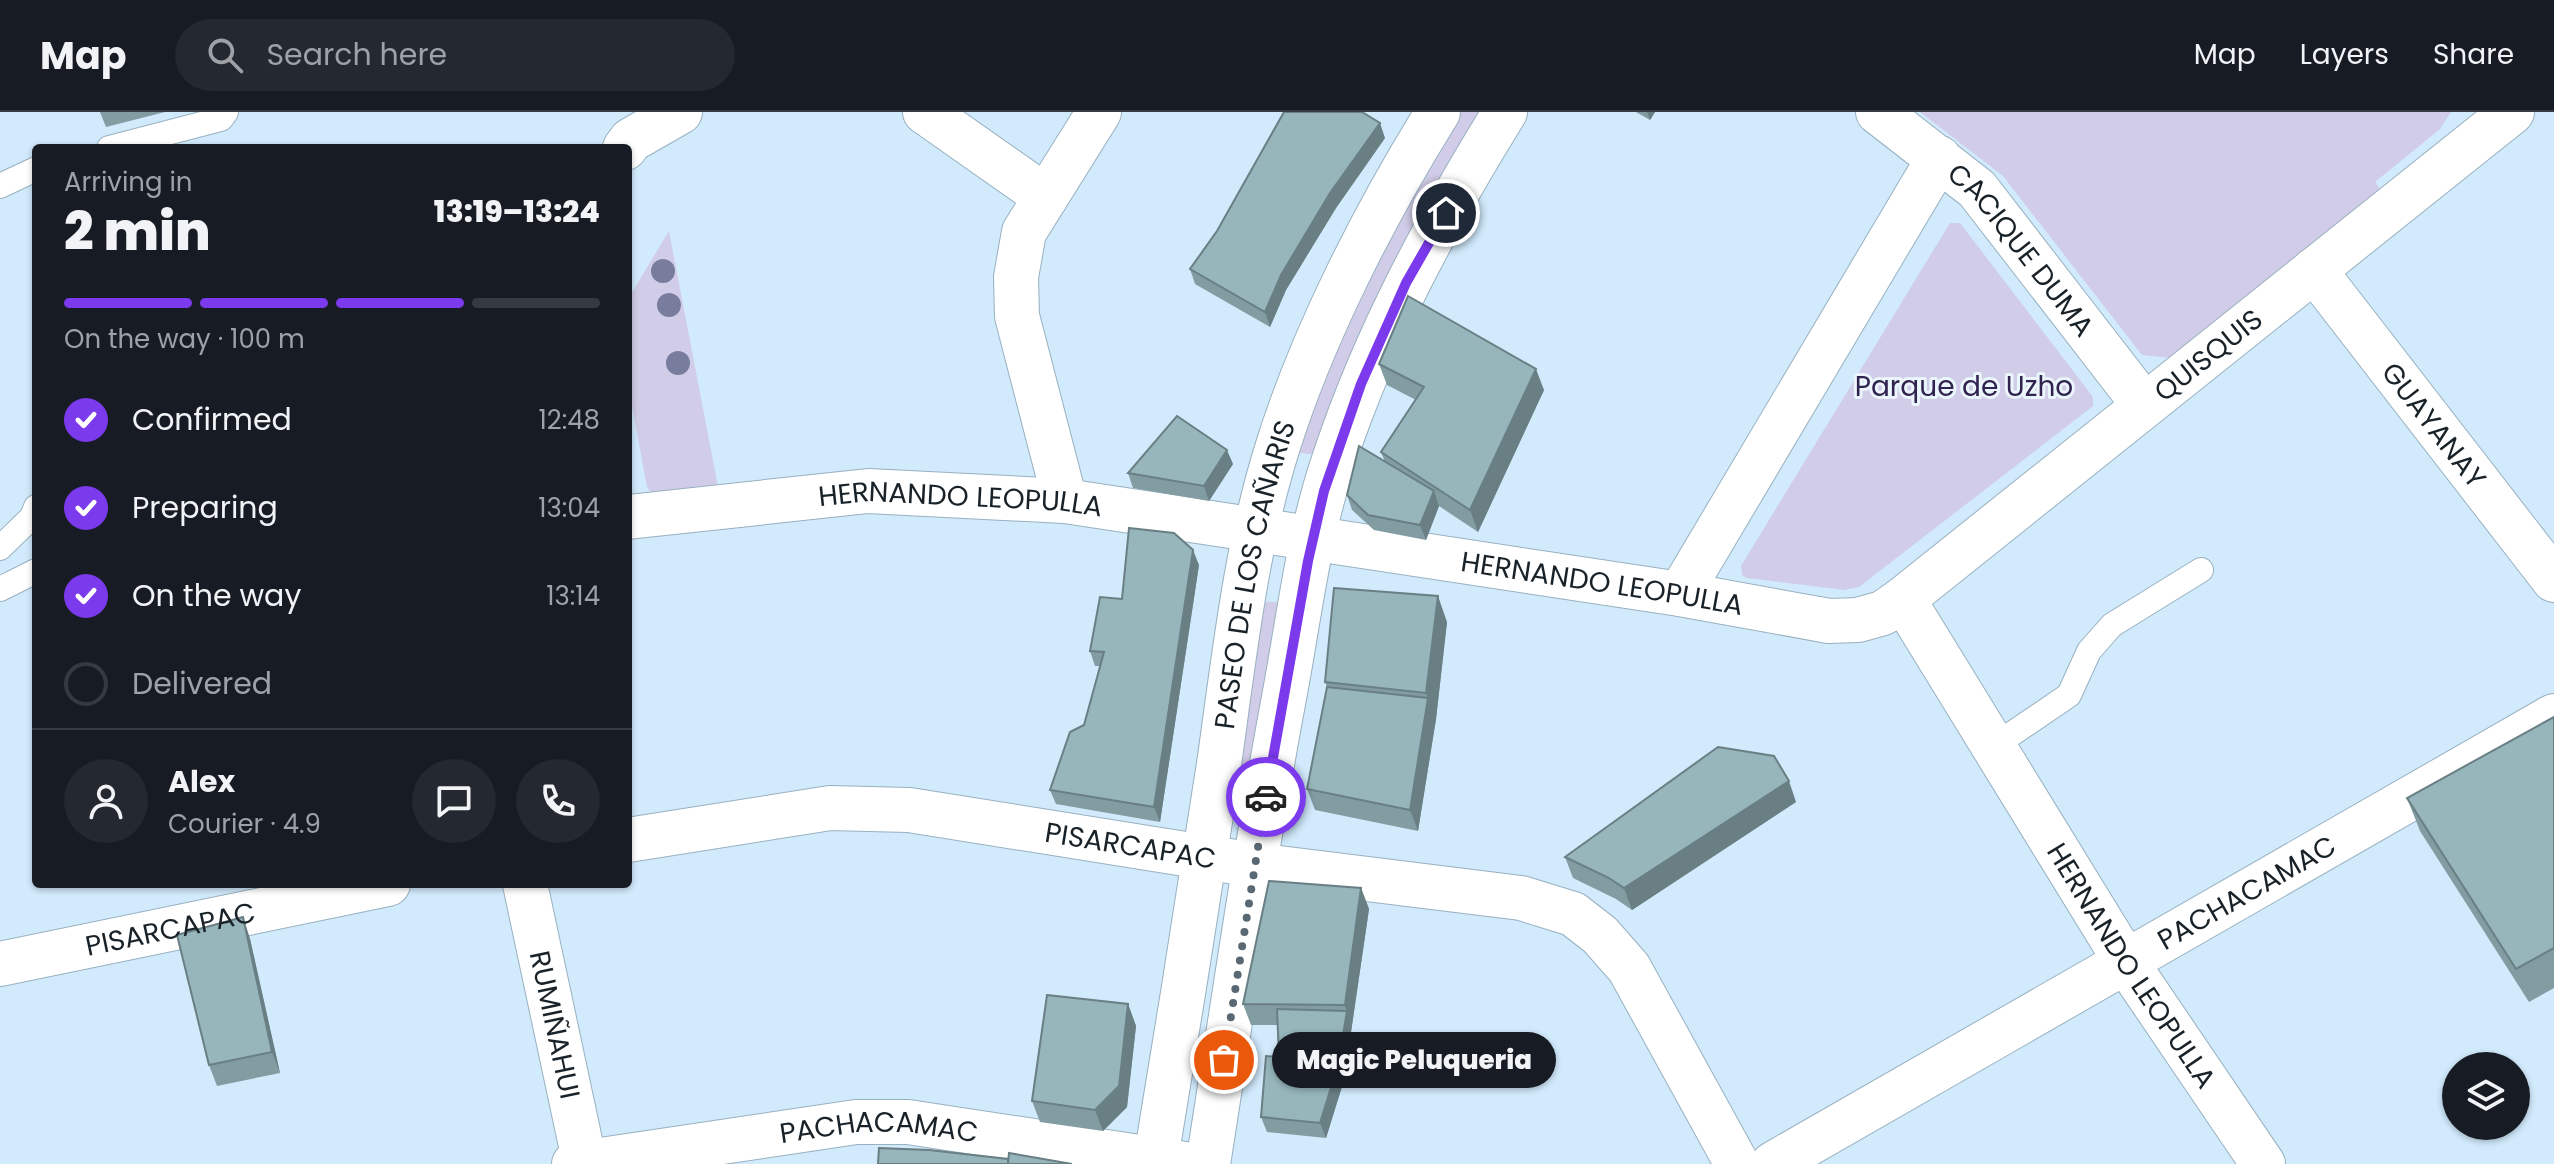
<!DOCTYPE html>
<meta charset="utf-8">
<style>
body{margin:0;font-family:Poppins,sans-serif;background:#242831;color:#f1f3f6;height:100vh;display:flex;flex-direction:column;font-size:30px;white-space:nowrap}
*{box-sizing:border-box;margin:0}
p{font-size:26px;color:#9ea1a6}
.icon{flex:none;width:44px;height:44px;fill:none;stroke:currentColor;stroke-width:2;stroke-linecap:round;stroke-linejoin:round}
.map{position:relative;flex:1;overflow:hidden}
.sheet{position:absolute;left:32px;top:32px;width:600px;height:744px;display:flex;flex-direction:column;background:#171b24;border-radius:8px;box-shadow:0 2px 6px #0004}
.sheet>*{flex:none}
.tools{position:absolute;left:2442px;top:940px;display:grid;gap:16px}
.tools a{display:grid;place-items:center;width:88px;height:88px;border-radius:50%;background:#171b24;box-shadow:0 2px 6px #0004;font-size:40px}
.pin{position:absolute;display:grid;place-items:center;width:68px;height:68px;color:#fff;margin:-34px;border:4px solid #fff;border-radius:50%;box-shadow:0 2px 8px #0007}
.courier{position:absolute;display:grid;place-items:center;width:80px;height:80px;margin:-40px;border:6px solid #7c3aed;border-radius:50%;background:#fff;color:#222;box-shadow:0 2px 10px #0007}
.bubble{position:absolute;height:56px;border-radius:28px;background:#171b24;box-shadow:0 2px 6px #0004;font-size:26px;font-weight:800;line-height:56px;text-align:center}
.overview em{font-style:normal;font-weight:800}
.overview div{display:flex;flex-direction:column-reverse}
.overview{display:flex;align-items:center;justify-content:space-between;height:136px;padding:0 32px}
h1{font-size:52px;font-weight:800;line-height:60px}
.bar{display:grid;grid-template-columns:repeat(4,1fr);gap:12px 8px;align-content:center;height:96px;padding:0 32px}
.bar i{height:10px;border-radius:6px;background:#363941}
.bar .on{background:#7c3aed}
.bar p{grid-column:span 4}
.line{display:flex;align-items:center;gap:20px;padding:0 32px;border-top:2px solid #363941}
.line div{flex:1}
.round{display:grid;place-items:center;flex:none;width:84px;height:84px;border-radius:42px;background:#242831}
ol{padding:0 32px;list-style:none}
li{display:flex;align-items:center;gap:24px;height:88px}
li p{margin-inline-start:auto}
li .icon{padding:8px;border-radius:50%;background:#7c3aed;color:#fff;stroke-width:4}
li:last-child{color:#9ea1a6}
li i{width:44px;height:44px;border:4px solid #363941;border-radius:50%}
header{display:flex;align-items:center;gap:48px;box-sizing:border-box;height:112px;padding:0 40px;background:#171b24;border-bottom:2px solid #363941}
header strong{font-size:38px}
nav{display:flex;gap:44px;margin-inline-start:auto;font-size:28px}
.search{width:560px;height:72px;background:#242831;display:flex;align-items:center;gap:20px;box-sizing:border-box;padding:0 28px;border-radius:44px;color:#9ea1a6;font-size:30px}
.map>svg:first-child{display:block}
.green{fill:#d1cce7}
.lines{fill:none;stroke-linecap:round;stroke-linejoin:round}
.service-casing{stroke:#98b1c1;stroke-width:26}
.minor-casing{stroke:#98b1c1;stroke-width:46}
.secondary-casing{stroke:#98b1c1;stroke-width:46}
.service{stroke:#fff;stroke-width:24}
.minor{stroke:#fff;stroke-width:44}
.secondary{stroke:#fff;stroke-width:44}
.tree{fill:#787d9d}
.wall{fill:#819da2}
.shaded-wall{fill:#697f84}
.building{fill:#96b6bc;stroke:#697f84;stroke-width:2}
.done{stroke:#596872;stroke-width:8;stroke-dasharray:0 14.4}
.route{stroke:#7c3aed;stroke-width:10}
.labels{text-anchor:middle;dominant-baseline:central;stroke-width:6;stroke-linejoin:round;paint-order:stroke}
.street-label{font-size:28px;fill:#182228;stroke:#ebf5fc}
.park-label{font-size:28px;fill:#302350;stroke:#ebf5fc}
</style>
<header>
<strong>Map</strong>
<div class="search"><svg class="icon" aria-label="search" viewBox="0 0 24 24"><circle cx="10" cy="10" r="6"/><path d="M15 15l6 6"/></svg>Search here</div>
<nav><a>Map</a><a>Layers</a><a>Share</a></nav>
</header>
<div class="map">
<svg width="2554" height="1052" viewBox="0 0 2554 1052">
<rect width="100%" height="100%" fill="#d1eafc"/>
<path class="green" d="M1438 0H1505L1334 346 1277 337Z
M1920 0H2451L2440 17 2375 70 2381 78 2171 246 2142 243 2003 64Z
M1950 111H1960L2093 285V294L1859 475 1844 478 1747 466 1742 463 1741 454Z
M669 119 719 380 653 383 647 375 628 273V187Z
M1243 487 1301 493 1263 700 1213 695Z"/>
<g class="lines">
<g class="service-casing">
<path id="service" d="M109 36 221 7 226 0
M0 74 36 57
M0 436 32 405 36 395
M0 477 36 459
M1994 634 2069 583 2089 539 2112 513 2201 458"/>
</g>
<g class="minor-casing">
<g id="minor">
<path d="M925 0 1046 85"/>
<path id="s1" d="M1878 0 1977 77 2144 293"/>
<path d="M625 36 631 28 680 0"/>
<path id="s2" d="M2314 158 2554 468"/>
<path d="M1065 389 1017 204 1016 165 1024 120 1099 0"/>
<path id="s3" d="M628 405 868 379 1065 389 1680 482 1829 509 1858 508 1883 501 1903 487 2512 0"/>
<path d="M1680 482 1939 46"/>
<path id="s4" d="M1903 487 2126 850 2263 1052"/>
<path id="s5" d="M628 728 830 696 909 698 1254 753 1521 786 1573 802 1600 823 1629 856 1737 1052"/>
<path id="s6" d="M525 772 585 1052"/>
<path id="s7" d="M0 852 388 772"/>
<path id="s8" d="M574 1052 856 1010H908L1185 1052"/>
<path id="s9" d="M1773 1052 2554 604"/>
</g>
</g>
<g class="secondary-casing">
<g id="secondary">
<path id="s10" d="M1155 1052C1177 919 1199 785 1219 652 1234 547 1245 439 1277 337 1312 224 1375 101 1438 0"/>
<path d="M1208 1052C1233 893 1256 734 1286 575 1300 499 1309 420 1335 345 1376 222 1437 110 1505 0"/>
</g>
</g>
<use href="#service" class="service"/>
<use href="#minor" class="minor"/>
<use href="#secondary" class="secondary"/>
</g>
<g class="tree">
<circle cx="663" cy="159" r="12"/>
<circle cx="669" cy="193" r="12"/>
<circle cx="678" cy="251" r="12"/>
</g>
<path class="wall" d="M100 0H165L106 15Z
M1636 0H1655L1650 8Z
M1385 26 1336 96 1286 178 1270 215 1195 172 1190 157Z
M1379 252 1544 278 1478 420 1439 394 1426 428 1374 418 1352 398 1347 383 1385 350 1381 340 1416 288 1387 273Z
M1233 352 1209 389 1133 376 1128 361Z
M1199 453 1160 710 1056 692 1050 678 1084 613 1100 554H1095L1090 539 1122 487Z
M1447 510 1436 607 1418 719 1315 698 1307 677 1327 575 1325 570Z
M2554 605V876L2529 890 2420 719 2407 686Z
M1796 690 1632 798 1616 787 1573 766 1565 745Z
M1361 776 1369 797 1344 968 1326 1026 1267 1020 1261 1005 1279 945 1277 913H1251L1243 892Z
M243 805 250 827 280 961 217 974 209 953Z
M1128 892 1136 914 1127 995 1103 1019 1040 1010 1032 989Z"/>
<path class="shaded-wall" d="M1647 0H1655L1650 8Z
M1380 11 1385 26 1336 96 1286 178 1270 215 1265 200 1281 163 1330 81Z
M1536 257 1544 278 1478 420 1470 398Z
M1227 338 1233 352 1209 389 1204 374Z
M1434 379 1439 394 1426 428 1420 413Z
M1193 438 1199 453 1160 710 1154 695Z
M1438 484 1447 510 1436 607 1418 719 1410 698 1428 586 1426 581Z
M1789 669 1796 690 1632 798 1624 776Z
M1361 776 1369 797 1344 968 1326 1026 1320 1011 1347 900 1345 893Z
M243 805 250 827 280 961 272 940Z
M1128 892 1136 914 1127 995 1103 1019 1095 998Z"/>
<path class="building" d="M1284 0H1362L1380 11 1330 81 1281 163 1265 200 1190 157 1217 119Z
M1408 184 1536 257 1470 398 1381 340 1424 275 1379 252Z
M1177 304 1227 338 1204 374 1128 361Z
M1359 334 1434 379 1420 413 1368 403 1347 383Z
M1129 416 1174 421 1193 438 1154 695 1050 678 1070 620 1084 613 1104 540 1090 539 1100 485 1122 487Z
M1334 476 1438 484 1426 581 1325 570Z
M1327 575 1428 586 1410 698 1307 677Z
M2554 605V836L2516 857 2407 686Z
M1718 635 1774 644 1789 669 1624 776 1609 766 1565 745Z
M1269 769 1361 776 1345 893 1243 892Z
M243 805 272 940 209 953 177 823Z
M1047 883 1128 892 1119 974 1095 998 1032 989Z
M1277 897 1347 899 1338 953 1320 1011 1261 1005 1266 944 1279 945Z
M879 1036 929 1038 1008 1047V1052H878Z
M1009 1041 1072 1052H1008Z"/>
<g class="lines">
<path class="done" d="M1224 948 1266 685"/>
<path class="route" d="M1266 685 1308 449 1324 379 1361 272 1406 171 1446 101"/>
</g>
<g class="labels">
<g class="street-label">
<text stroke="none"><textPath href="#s1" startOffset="200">CACIQUE DUMA</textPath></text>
<text stroke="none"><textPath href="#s3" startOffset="1682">QUISQUIS</textPath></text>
<text stroke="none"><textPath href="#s2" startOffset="196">GUAYANAY</textPath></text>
<text stroke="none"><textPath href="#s3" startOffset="334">HERNANDO LEOPULLA</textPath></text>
<text stroke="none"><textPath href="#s10" startOffset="598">PASEO DE LOS CAÑARIS</textPath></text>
<text stroke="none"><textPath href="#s3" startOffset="982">HERNANDO LEOPULLA</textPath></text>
<text stroke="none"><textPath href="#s5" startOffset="508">PISARCAPAC</textPath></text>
<text stroke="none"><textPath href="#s9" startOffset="546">PACHACAMAC</textPath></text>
<text stroke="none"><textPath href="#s7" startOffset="174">PISARCAPAC</textPath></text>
<text stroke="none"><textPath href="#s4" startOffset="432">HERNANDO LEOPULLA</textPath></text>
<text stroke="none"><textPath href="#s6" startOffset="144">RUMIÑAHUI</textPath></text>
<text stroke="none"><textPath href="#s8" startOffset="308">PACHACAMAC</textPath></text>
</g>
<g class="park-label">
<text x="1964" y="274">Parque de Uzho</text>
</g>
</g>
</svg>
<div class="tools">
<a><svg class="icon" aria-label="layers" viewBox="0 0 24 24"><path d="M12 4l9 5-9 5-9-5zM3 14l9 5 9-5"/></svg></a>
</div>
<div class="pin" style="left:1224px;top:948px;background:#ea580c"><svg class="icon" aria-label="bag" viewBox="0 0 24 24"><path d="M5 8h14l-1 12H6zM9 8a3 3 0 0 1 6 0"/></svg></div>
<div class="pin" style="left:1446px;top:101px;background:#1f2937"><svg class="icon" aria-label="home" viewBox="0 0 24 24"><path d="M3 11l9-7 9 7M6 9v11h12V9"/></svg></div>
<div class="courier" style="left:1266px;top:685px"><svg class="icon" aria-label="car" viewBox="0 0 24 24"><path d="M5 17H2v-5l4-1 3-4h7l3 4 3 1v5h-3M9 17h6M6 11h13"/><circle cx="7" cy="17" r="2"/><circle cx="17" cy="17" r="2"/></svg></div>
<div class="bubble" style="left:1272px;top:920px;width:284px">Magic Peluqueria</div>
<section class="sheet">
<div class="overview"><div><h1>2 min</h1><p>Arriving in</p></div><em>13:19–13:24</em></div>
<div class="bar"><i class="on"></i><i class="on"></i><i class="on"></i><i></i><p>On the way · 100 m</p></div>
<ol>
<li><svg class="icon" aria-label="check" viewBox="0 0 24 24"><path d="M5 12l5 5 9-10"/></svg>Confirmed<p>12:48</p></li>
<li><svg class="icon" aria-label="check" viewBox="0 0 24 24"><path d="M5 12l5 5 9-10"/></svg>Preparing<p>13:04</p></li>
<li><svg class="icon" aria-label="check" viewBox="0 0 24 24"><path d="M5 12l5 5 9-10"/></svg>On the way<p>13:14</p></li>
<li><i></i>Delivered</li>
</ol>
<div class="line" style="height:144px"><a class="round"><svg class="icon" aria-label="person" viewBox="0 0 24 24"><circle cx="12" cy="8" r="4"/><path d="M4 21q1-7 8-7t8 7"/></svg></a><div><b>Alex</b><p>Courier · 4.9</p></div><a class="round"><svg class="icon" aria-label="chat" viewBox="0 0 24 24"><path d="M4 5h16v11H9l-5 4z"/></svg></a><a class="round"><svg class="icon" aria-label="phone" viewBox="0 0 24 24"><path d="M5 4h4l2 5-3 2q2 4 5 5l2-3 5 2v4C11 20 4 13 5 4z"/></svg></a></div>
</section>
</div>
